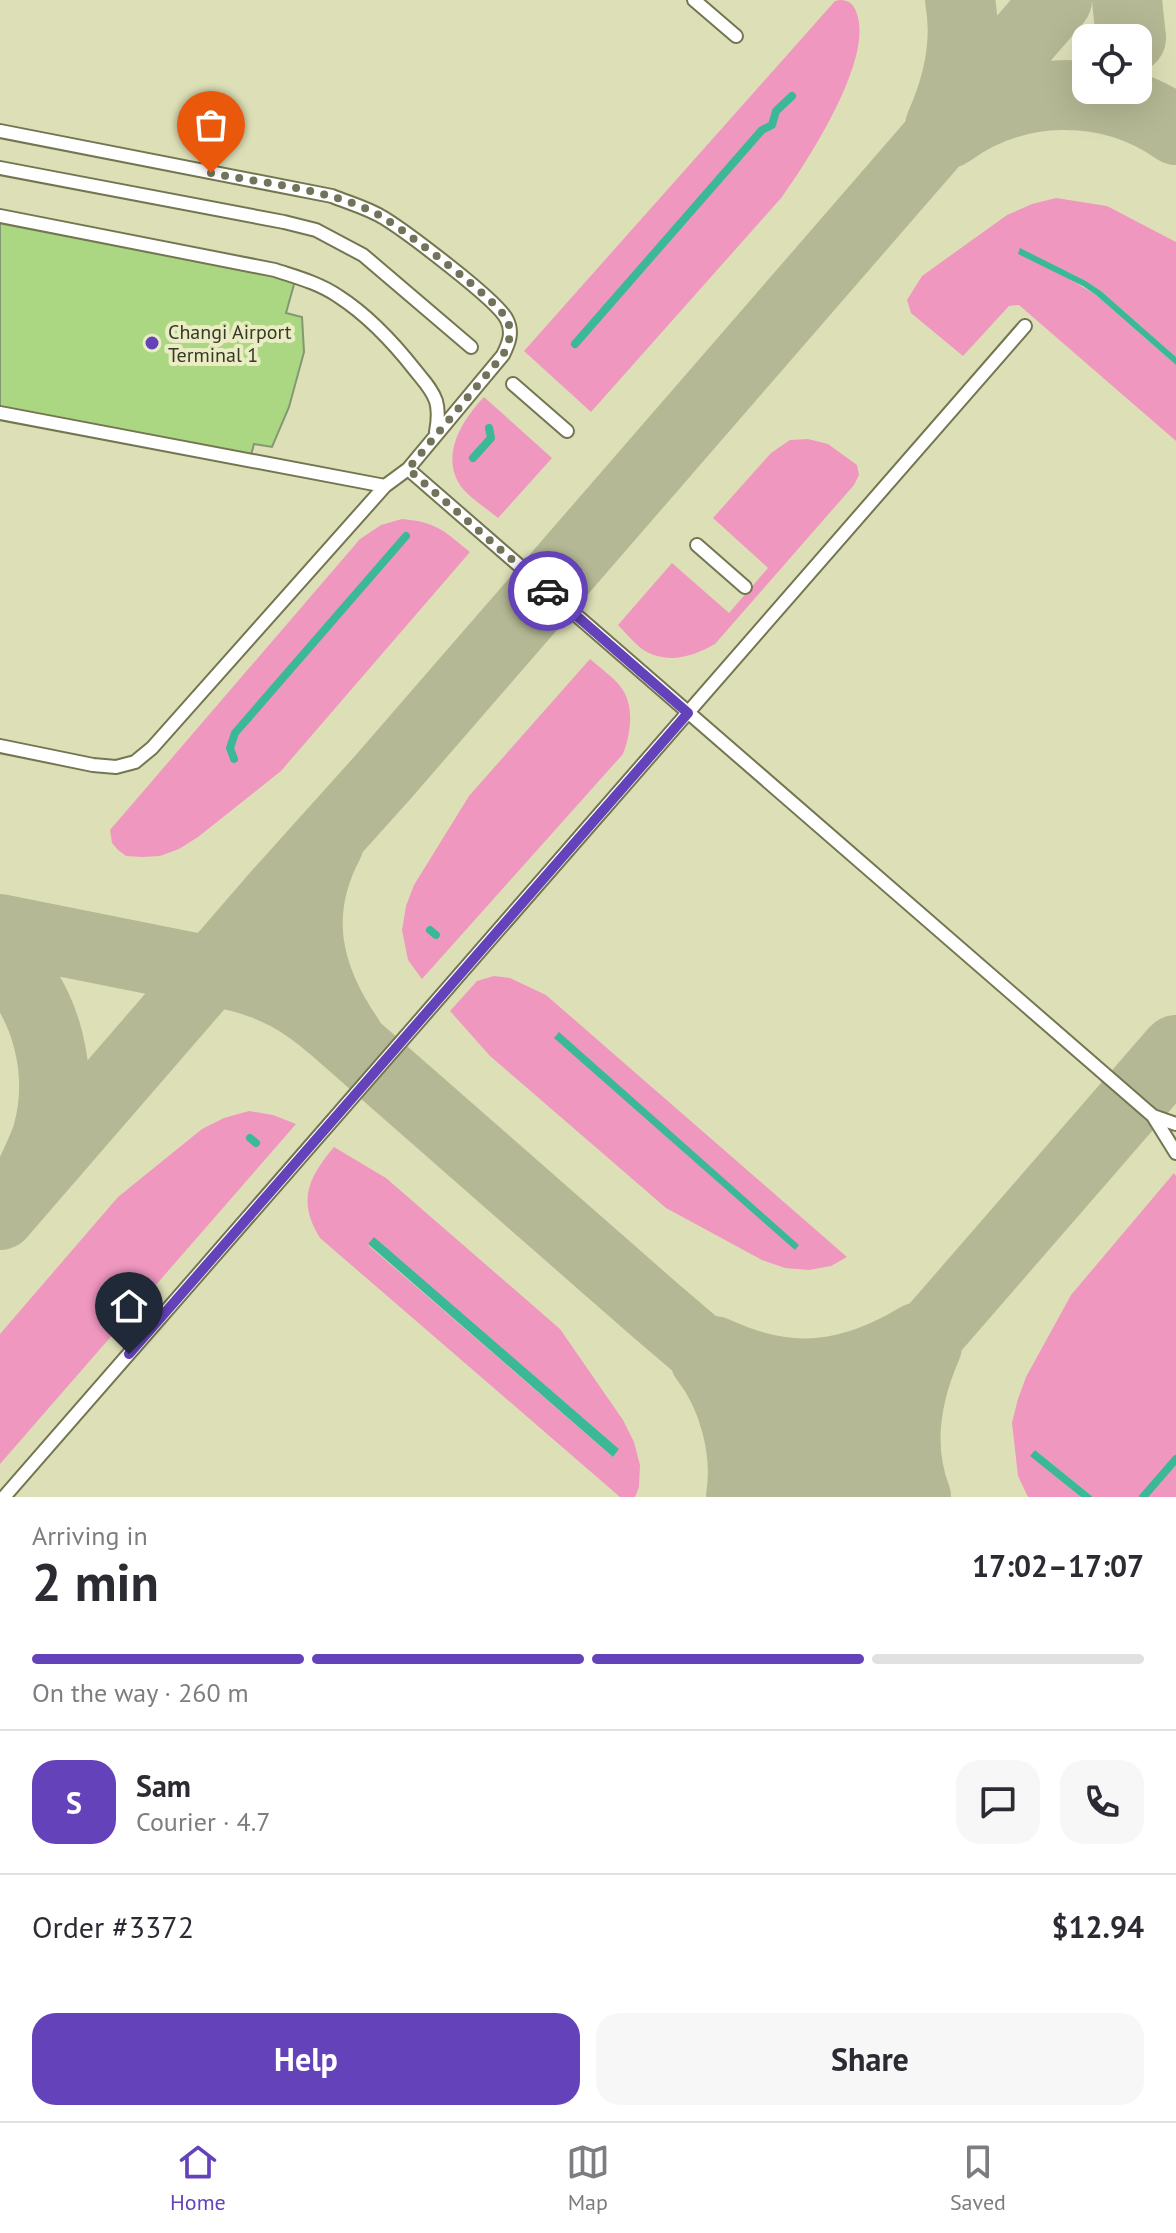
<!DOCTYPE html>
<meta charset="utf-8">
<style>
body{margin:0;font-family:"PT Sans",sans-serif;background:#f7f7f7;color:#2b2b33;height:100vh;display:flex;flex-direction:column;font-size:30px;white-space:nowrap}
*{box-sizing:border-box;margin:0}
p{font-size:26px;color:#7c7c81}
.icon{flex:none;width:44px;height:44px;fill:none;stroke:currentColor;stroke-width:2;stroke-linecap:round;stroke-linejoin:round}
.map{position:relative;height:1497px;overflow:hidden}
.side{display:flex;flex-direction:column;background:#fff;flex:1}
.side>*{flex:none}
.fabs{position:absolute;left:1072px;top:24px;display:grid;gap:16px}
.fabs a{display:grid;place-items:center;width:80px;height:80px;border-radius:16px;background:#fff;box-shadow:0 8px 32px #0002;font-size:40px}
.pin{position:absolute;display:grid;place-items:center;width:68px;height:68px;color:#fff;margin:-82px -34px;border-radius:50% 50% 50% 0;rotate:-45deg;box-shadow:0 0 8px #0007}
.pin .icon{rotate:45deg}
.courier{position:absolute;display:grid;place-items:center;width:80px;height:80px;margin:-40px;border:6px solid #6442ba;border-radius:50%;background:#fff;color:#222;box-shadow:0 2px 10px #0007}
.headline em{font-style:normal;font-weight:700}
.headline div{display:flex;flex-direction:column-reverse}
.headline{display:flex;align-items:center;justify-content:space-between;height:136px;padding:0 32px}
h1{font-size:52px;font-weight:700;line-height:60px}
.bar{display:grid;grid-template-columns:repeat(4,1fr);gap:12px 8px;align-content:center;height:96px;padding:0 32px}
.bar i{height:10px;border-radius:6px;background:#e1e1e2}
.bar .current{background:#6442ba}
.bar p{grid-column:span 4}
.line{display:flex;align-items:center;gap:20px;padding:0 32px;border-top:2px solid #e1e1e2}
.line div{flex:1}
.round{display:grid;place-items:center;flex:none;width:84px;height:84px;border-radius:24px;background:#f7f7f7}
.cta{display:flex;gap:16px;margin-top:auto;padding:16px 32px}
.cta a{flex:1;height:92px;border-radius:24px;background:#6442ba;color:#fff;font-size:32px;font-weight:700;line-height:92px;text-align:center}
.cta a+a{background:#f7f7f7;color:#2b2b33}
.tabs{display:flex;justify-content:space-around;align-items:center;height:112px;border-top:2px solid #e1e1e2;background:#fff;font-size:22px;color:#7c7c81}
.tabs a{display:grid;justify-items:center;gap:4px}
.tabs .current{color:#6442ba}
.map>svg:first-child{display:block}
.green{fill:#f097c0;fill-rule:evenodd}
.water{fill:#3bb896}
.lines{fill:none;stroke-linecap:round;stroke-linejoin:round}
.stream{stroke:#3bb896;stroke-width:8}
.taxiway{stroke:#b5b894;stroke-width:70}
.building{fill:#abd783;stroke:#849774;stroke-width:2}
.service-casing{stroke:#747651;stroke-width:16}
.service{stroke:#fff;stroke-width:12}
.done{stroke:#71735a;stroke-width:8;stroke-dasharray:0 14.4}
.route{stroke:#6442ba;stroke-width:10}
.poi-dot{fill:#6442ba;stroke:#eaedc4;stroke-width:3}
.labels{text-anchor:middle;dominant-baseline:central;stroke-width:8;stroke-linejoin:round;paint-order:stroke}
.poi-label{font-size:20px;fill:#373828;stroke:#eaedc4;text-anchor:start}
</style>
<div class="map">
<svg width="1176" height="1497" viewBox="0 0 1176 1497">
<rect width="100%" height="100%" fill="#dde0b7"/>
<path class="green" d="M840 0C850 0 854 5 857 14 873 60 809 159 782 197L591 412 524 351 835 1Z
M1056 198 1107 206 1176 242V357L1101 291 1086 281 1021 249 1096 295 1176 365V441L1019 305 1009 306 963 356 911 313 907 300 922 276 1007 215 1032 204Z
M484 397 552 458 498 518C487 509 473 500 463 489 438 458 462 420 484 397Z
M808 439 828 444 857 465 859 475 854 485 715 644C694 656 670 664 647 652 636 646 626 633 618 625L672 563 729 613 768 568 713 518 771 453 790 440Z
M402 519C437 522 444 531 470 552L281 771 198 837 179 849 160 856 142 857 126 856 118 850 112 843 110 830 360 539 381 525Z
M590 659C600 668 612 676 620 686 635 704 631 733 623 754L422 979 408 960 402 930 406 906 414 885 469 796Z
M494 976 510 978 546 995 847 1257 831 1266 809 1270 785 1268 762 1260 666 1208 490 1056 450 1011 477 981Z
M249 1111 273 1115 296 1124 0 1464V1334L118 1197 202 1129 224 1118Z
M334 1147 386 1178 560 1329 623 1420 634 1442 640 1465 639 1487 635 1497H620L320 1238C297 1201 308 1178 334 1147ZM374 1238 619 1449 613 1457 368 1245Z
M1174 1173 1176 1176V1497H1093L1035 1450 1031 1456 1081 1497H1028L1018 1476 1012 1423 1018 1399 1026 1377 1071 1295Z"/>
<path class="water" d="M1020 248 1086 281 1101 291 1176 357V365L1096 295 1083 286 1018 254Z
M559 1032 799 1245 795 1250 554 1038Z
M374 1237 619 1449 613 1457 368 1244Z
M1035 1450 1093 1497H1081L1030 1456Z"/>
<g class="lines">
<path class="stream" d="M575 344 762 130 772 125 776 111 792 96
M473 458 491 438 489 428
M234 759 230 748 235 733 406 536
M430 930 436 935
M250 1138 256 1143
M1143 1497 1176 1459"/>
<path class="taxiway" d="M1127 0 1131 38
M940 126C958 86 968 44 960 0
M949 133C1015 84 1108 82 1176 130
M329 843C292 912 306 976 349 1038
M0 929 240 977C277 987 301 1001 331 1026L655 1310 874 1497
M0 957C48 1002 65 1074 47 1136 43 1148 37 1160 32 1171
M0 1215 277 895 384 776 1057 0
M714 1351C788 1386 850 1379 919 1337
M705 1359C734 1396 748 1451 741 1497
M788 1497 1176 1050
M916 1497C897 1447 906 1394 927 1346"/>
</g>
<path class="building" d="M0 214 298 270 286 313 302 317 304 352 289 407 272 447 254 444 250 459 0 411Z
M0 214 298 270 286 313 302 317 304 352 289 407 272 447 254 444 250 459 0 411Z"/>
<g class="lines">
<g class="service-casing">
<path id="service" d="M694 0 736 36
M0 131 332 196C349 203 368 208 384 218 405 231 499 301 507 320 513 332 509 343 503 355L408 469 385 486 152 748 135 762 116 767 93 765 0 746
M0 168 284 222 316 230 363 255 471 347
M0 216 275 270C296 277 319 283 338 296 369 316 393 342 415 370 423 380 432 389 436 401 439 411 438 421 436 432
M513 384 567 431
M0 413 385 486
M408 469 1153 1116 1176 1153
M697 545 745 587
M1153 1116 1176 1124
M4 1497 1025 326"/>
</g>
<use href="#service" class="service"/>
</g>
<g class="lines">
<path class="done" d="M211 173C251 181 293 185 333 197 350 201 369 209 384 218 405 231 499 301 507 320 513 332 509 343 503 355L408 469 548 591"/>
<path class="route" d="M129 1354 688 713 548 591"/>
</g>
<circle class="poi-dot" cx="152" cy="343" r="8"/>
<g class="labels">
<g class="poi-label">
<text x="168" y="332">Changi Airport<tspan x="168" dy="23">Terminal 1</tspan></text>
</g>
</g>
</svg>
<div class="fabs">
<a><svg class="icon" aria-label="locate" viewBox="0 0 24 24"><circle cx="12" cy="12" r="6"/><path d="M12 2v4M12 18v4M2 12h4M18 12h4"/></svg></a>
</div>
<div class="pin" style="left:211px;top:173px;background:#ea580c"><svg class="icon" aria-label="bag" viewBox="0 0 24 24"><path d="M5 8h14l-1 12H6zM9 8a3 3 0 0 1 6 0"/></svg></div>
<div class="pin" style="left:129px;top:1354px;background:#1f2937"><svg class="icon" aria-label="home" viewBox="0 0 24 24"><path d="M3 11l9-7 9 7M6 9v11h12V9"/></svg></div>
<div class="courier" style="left:548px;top:591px"><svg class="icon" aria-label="car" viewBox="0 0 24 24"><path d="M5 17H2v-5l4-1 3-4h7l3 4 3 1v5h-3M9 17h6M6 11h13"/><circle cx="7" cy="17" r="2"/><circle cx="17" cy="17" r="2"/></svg></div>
</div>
<section class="side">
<div class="headline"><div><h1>2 min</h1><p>Arriving in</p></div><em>17:02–17:07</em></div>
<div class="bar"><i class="current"></i><i class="current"></i><i class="current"></i><i></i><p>On the way · 260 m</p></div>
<div class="line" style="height:144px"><b class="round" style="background:#6442ba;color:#fff">S</b><div><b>Sam</b><p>Courier · 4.7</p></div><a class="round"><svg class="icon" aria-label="chat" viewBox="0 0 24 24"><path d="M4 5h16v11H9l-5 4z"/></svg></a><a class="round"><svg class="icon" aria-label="phone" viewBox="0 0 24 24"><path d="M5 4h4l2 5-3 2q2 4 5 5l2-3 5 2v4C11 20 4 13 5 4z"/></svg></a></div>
<div class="line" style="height:104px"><div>Order #3372</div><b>$12.94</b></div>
<div class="cta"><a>Help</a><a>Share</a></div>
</section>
<nav class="tabs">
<a class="current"><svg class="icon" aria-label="home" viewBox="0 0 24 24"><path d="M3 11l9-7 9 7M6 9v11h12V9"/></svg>Home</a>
<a><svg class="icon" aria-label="map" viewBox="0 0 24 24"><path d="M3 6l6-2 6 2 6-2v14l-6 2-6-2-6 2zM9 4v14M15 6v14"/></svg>Map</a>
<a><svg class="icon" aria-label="saved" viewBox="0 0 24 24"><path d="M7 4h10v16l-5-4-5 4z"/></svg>Saved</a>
</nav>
